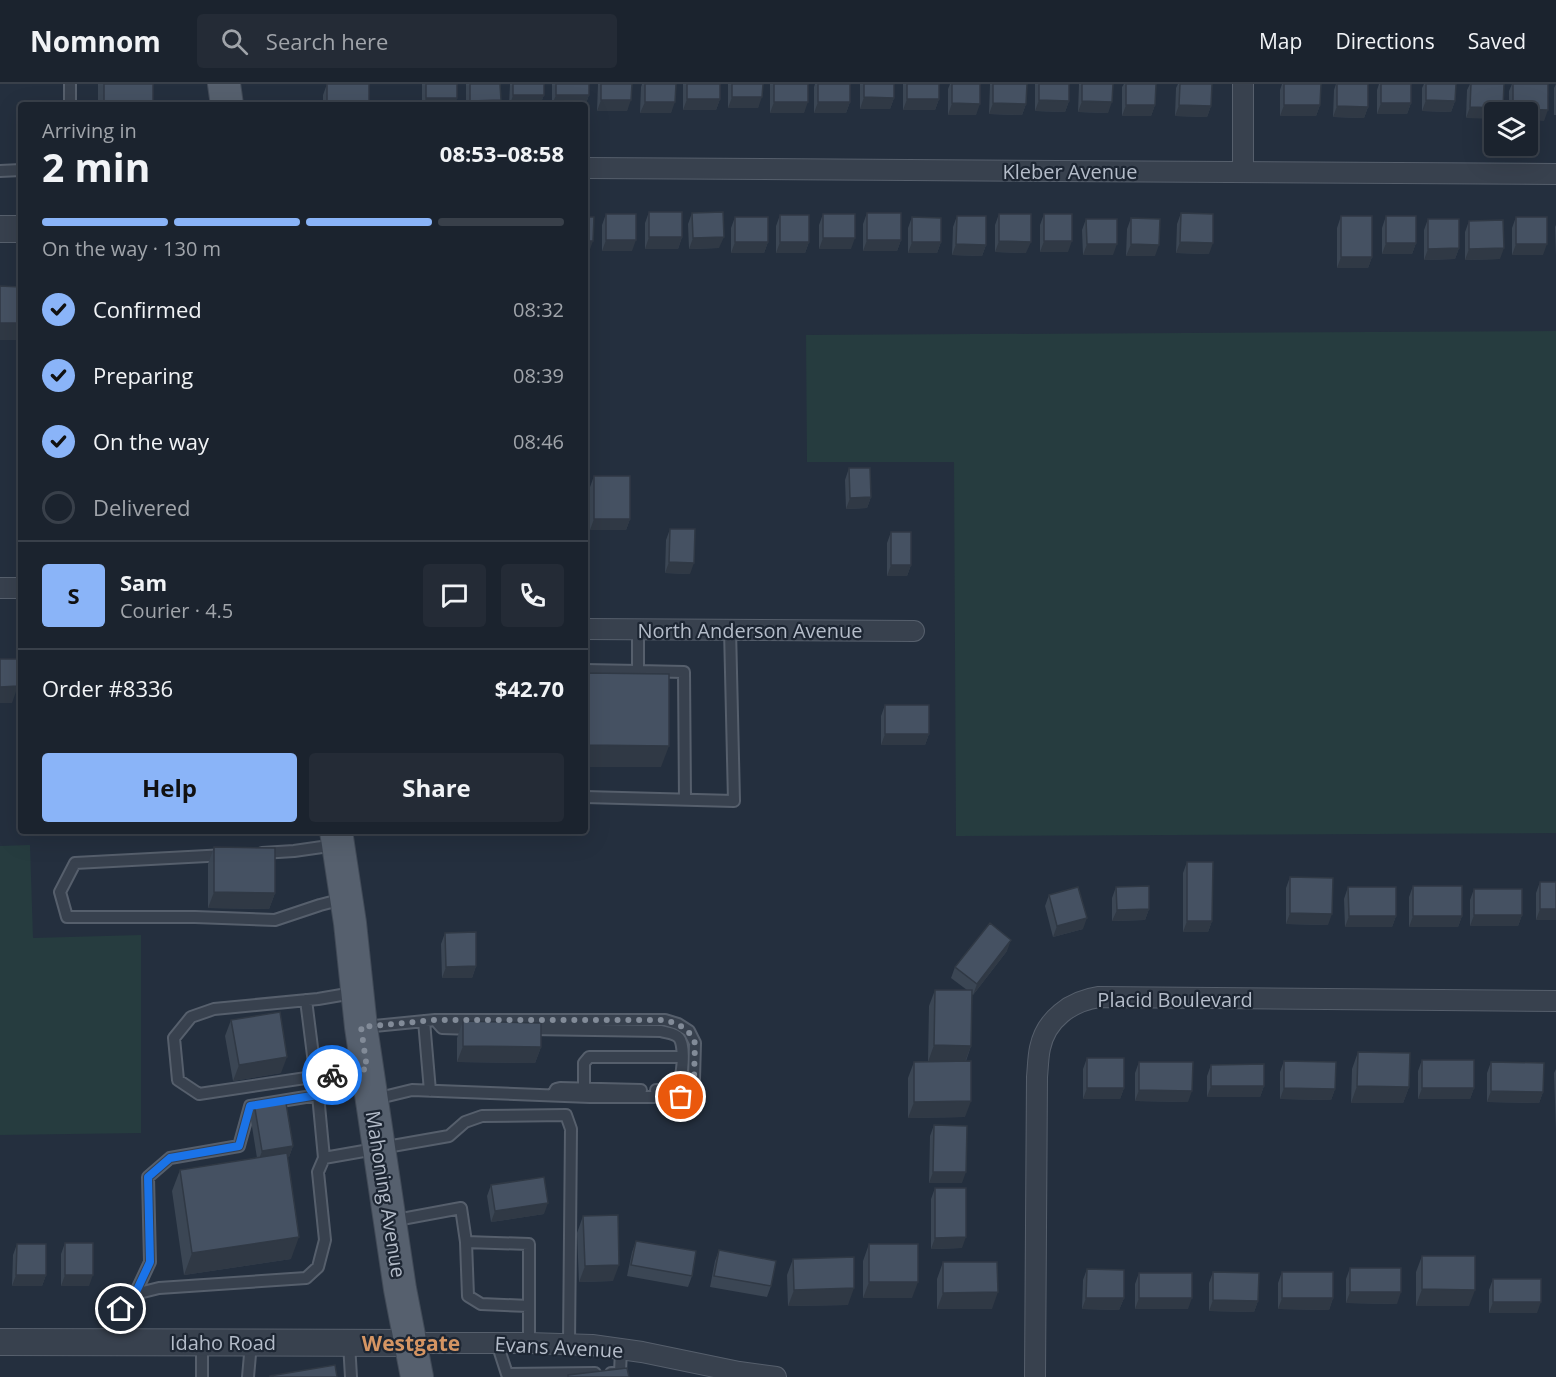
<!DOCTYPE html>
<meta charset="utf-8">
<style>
body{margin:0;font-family:"Open Sans",sans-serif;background:#242b36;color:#f1f3f6;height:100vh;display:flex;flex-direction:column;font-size:22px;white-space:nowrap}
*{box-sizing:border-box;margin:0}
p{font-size:20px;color:#a0a4aa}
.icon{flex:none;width:33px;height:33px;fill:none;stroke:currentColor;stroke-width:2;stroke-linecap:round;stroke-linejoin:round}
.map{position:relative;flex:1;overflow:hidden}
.drawer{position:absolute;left:18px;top:18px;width:570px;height:732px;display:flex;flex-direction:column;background:#1b232e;border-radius:6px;box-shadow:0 6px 24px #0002,0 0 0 2px #39404a}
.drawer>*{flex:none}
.controls{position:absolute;left:1484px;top:18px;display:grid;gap:12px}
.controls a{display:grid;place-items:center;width:54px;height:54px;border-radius:6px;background:#1b232e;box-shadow:0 6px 24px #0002,0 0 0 2px #39404a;font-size:30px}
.pin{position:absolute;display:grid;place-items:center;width:51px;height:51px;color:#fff;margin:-26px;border:3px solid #fff;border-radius:50%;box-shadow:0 2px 6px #0007}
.courier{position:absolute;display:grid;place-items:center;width:60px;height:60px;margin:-30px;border:4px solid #1a73e8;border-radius:50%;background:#fff;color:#222;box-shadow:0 2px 8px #0007}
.summary em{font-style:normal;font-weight:700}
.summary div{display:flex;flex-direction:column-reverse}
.summary{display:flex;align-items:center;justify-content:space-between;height:102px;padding:0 24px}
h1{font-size:39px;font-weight:700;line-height:45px}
.bar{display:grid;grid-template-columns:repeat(4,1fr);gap:9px 6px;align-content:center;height:72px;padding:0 24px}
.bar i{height:8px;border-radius:4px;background:#39404a}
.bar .current{background:#8ab4f8}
.bar p{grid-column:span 4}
.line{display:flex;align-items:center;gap:15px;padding:0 24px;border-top:2px solid #39404a}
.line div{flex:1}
.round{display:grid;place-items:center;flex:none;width:63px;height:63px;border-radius:6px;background:#242b36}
ol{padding:0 24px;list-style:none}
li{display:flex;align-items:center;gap:18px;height:66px}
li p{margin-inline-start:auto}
li .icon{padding:6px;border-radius:50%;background:#8ab4f8;color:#111;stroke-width:4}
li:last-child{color:#a0a4aa}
li i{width:33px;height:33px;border:3px solid #39404a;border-radius:50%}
.button{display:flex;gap:12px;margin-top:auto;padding:12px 24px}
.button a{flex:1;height:69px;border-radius:6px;background:#8ab4f8;color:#111;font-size:24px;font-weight:700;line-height:69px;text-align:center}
.button a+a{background:#242b36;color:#f1f3f6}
header{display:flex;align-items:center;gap:36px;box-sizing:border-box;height:84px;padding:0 30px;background:#1b232e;border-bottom:2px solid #39404a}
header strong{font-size:28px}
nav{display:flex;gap:33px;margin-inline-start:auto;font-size:21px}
.search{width:420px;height:54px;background:#242b36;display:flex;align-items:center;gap:15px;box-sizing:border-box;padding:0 21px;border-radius:6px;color:#a0a4aa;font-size:22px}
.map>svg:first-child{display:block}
.green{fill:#263c3f}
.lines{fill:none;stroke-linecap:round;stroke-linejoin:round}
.service-casing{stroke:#565f6c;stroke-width:14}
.minor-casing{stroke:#565f6c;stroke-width:22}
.tertiary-casing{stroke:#565f6c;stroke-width:28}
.primary-casing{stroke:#414a57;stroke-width:34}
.service{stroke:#38414e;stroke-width:10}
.minor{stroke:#38414e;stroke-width:20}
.tertiary{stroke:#38414e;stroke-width:26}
.primary{stroke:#56606e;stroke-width:32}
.wall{fill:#3b4654}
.shaded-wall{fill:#303945}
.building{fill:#455162;stroke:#303945;stroke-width:1.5}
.done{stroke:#828b98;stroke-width:6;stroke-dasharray:0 10.8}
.route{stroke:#1a73e8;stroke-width:8}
.labels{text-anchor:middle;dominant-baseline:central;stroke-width:4.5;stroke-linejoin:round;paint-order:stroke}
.street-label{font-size:20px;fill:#b4bcc9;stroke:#1d2633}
.neighbourhood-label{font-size:21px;font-weight:bold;fill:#d59563;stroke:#1d2633}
</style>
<header>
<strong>Nomnom</strong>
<div class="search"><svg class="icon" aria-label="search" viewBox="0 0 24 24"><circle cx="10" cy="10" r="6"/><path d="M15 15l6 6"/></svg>Search here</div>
<nav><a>Map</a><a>Directions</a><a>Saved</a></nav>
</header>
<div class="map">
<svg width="1556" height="1293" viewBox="0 0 1556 1293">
<rect width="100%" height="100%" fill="#242f3e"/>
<path class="green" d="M1556 247V749L956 752 954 378H807L806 251Z
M30 761 33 854 141 851V1049L0 1051V762Z"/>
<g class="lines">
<g class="service-casing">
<path id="service" d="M70 0V21
M0 87 21 86
M638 545V587L684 588 685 715
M585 586 638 587
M585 713 734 717 730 545
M262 769 294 767 336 761
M226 771 75 779 60 808 67 833H195L275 836 320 821 343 815
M353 909 318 915 214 925 191 933 174 954 178 996 199 1010 366 985
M306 916 318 1011
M435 936 442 944 473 945
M424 937 430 1007
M364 943 435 936H665L678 940 689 947 695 959 694 995 690 1007 681 1013H590L412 1006 375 1015
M528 945 661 947C667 949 675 949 679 954 685 961 684 997 675 1003 670 1007 662 1006 656 1006
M584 1004V979L589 973H682
M553 1011 556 1005 560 1004 641 1006
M324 1074 449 1052 465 1038 482 1032 566 1031 571 1045 569 1260
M391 1137 461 1124 466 1158
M529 1222 481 1220 468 1212 466 1158 529 1160V1259
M123 1258 121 1225 135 1210 159 1204 306 1194 318 1183 325 1156 318 1088 324 1074 318 1011 250 1022 239 1062 170 1074 148 1093 150 1178 135 1210
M202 1259V1293
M349 1259 351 1293
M497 1259 507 1290 595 1289
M611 1289H620L621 1265
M248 1293 251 1259"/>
</g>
<g class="minor-casing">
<path id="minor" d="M1243 0V88
M585 84 1556 90
M0 504H21
M585 545 914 547
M411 1259H529L592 1261 642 1268 739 1288 776 1293
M1035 1293 1037 993C1038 983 1038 973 1040 964 1046 935 1071 917 1099 913L1556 917"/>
</g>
<g class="tertiary-casing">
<path id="tertiary" d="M0 145H21
M0 1258 411 1259"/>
</g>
<g class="primary-casing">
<path id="primary" d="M224 0 227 21
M336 747 350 839 361 943 400 1205 417 1293"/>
</g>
<use href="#service" class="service"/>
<use href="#minor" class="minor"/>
<use href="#tertiary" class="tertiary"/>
<use href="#primary" class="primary"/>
</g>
<path class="wall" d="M98 0H153V21H98Z
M327 0 369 21H323V11Z
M422 0H457V14L454 21H422Z
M466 0H500L501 16 499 21H466Z
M510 0H544V11L540 21H509Z
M552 0H589V11L585 22V21H552Z
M598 0H632L627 27H597Z
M642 0H676L671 29H640L641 3Z
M683 0H720V15L716 26H683Z
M728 0H763L758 24H728Z
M770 0H808L804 29H770Z
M815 0H850V18L846 29H814V3Z
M860 0H894V14L890 25H860Z
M903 0H939V15L935 26H903Z
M950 0H980L976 31H948V5Z
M990 0H1027L1026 20 1022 31 989 30Z
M1035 0H1069V17L1065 28 1035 27Z
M1079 0H1113L1108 29 1078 28Z
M1124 0H1156L1155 21 1151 32H1122V3Z
M1178 0H1212L1211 22 1207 33 1175 32 1176 4Z
M1282 0H1321L1320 21 1316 32H1280V6Z
M1336 0H1368V23L1364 34 1333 33 1334 6Z
M1379 0H1411V19L1407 30H1377V6Z
M1424 0H1456L1455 17 1451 28 1422 27V4Z
M1470 0H1504L1466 34 1467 6Z
M1512 0H1548L1544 37 1527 28H1509V7Z
M1556 0V31H1554V4Z
M649 128 682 153 678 165H645V139Z
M692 129 719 164 689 165 688 140Z
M867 129 901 156 897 167H863V140Z
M1181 129 1209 170 1176 169 1177 140Z
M606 130 632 167H602V141Z
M823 130 851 165H819V141Z
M999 130 1026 169 995 168V141Z
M1044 130 1068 168H1040V141Z
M780 131 809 158 805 169H776V142Z
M957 132 986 161 982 172 952 171 953 143Z
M1341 132 1372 173 1368 184H1337V144Z
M1386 132 1416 159 1412 170H1382V144Z
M735 133 768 158 764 169H731V144Z
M912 133 941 158 937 169H908V144Z
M1516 133 1543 171H1512V144Z
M1131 134 1155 172H1126L1127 145Z
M1086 135 1113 171H1083L1082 146Z
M1428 135 1459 164 1455 175 1424 176V146Z
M1469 137 1500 175 1465 176V148Z
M1556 141V172L1555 143Z
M849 384 871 413 867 424 846 425 845 396Z
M594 392 630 435 626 446H590V403Z
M670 445 690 490 665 489 666 456Z
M891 448 911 481 907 492H887V459Z
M885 621 929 650 925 661H881V632Z
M214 763 275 809 269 825 208 824V780Z
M1187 778 1212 837 1208 848H1183V789Z
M1290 793 1328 841 1286 840V804Z
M1540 798H1556V836H1536V809Z
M1413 802 1462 832 1458 843H1409V813Z
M1116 803 1149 825 1145 836 1112 837V814Z
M1348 803 1396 832 1392 843H1345L1344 815Z
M1474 805 1522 831 1518 842H1470V816Z
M1049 811 1083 845 1053 853 1045 822Z
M445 849 476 882 472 894H442L441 860Z
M1007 867 973 911 972 910 971 962 966 977 965 1033 908 1034V994L914 978 928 977 929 922 935 906H967L951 894 955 883Z
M231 936 281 989 233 997 225 952Z
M463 937 541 963 535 979 457 978V954Z
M1358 968 1409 1003 1403 1019H1351L1352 985Z
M1087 974 1124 1004 1120 1015H1083V985Z
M1422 976 1474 1004 1470 1015H1418V987Z
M1284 977 1335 1005 1331 1016 1280 1015V988Z
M1139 978 1188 1018 1135 1017V989Z
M1491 978 1543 1008 1539 1019 1487 1018V989Z
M1211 981 1264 1002 1260 1013H1207V992Z
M1556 985V1047L1554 989Z
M254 1019 293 1062 289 1073H287L291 1175 184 1191 172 1107 180 1086 257 1074 250 1030Z
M934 1041 962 1099H929L930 1052Z
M491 1101 544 1130 491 1138 487 1112Z
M935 1104 962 1164 931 1165V1115Z
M583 1132 613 1197 579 1198 577 1149Z
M636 1157 692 1192 688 1203 627 1192 632 1168Z
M65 1159 89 1202H61V1170Z
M17 1160 46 1191 42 1202H12L13 1171Z
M869 1160 912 1214H863V1177Z
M719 1166 771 1202 767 1213 710 1203 715 1177Z
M1422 1172 1469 1222H1416V1188Z
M793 1175 848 1221 788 1222 787 1191Z
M943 1178 992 1225H937V1195Z
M1350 1184 1397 1220 1346 1219V1195Z
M1087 1185 1124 1214 1119 1226 1082 1225 1083 1196Z
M1213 1188 1258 1217 1254 1228 1209 1227V1199Z
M1282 1188 1333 1214 1329 1226 1278 1225V1199Z
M1139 1189 1188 1225H1135V1200Z
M1493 1195 1537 1229H1489V1206Z"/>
<path class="shaded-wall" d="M513 11H544L540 21H510Z
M556 11H589L585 22V21H552Z
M732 13H762L758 24H728Z
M864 13 894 14 890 25H860Z
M426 14H457L454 21H423Z
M687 15H720L716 26H683Z
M907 15H939L935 26H903Z
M501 16 499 21H468L470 17Z
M601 16H631L627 27H597Z
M1039 16 1069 17 1065 28 1035 27Z
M1426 16 1455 17 1451 28 1422 27Z
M1082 17 1112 18 1108 29 1078 28Z
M645 18H675L671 29H640Z
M774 18H808L804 29H770Z
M818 18H850L846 29H814Z
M952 19 980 20 976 31H948Z
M993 19 1026 20 1022 31 989 30Z
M1381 19H1411L1407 30H1377Z
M1126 21H1155L1151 32H1122Z
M1179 21 1211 22 1207 33 1175 32Z
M1284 21H1320L1316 32H1280Z
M1337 22 1368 23 1364 34 1333 33Z
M1470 23 1503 24 1501 28H1494V35L1466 34Z
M1513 25 1548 26 1544 37 1527 36V28H1511Z
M649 153H682L678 165H645Z
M724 153 719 164 689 165 693 154Z
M823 154H855L851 165H819Z
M606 156H636L632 167H602Z
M867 156H901L897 167H863Z
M585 157H593L589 168H585Z
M999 157 1031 158 1026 169 995 168Z
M1044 157H1072L1068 168H1040Z
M735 158H768L764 169H731Z
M780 158H809L805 169H776Z
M912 158H941L937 169H908Z
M1180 158 1213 159 1209 170 1176 169Z
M1386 159H1416L1412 170H1382Z
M956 160 986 161 982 172 952 171Z
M1087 160H1117L1113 171H1083Z
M1131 160 1159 161 1155 172H1126Z
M1516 160H1547L1543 171H1512Z
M1459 164 1455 175 1424 176 1428 165Z
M1504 164 1500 175 1465 176 1469 165Z
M1341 173H1372L1368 184H1337Z
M0 239H21V256H0Z
M871 413 867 424 846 425 850 414Z
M594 435H630L626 446H590Z
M669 478 694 479 690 490 665 489Z
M891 481H911L907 492H887Z
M18 602 12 619H0V603Z
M885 650H929L925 661H881Z
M585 661 669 662 661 683H585Z
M214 808 275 809 269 825 208 824Z
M1149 825 1145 836 1112 837 1117 826Z
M1540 825H1556V836H1536Z
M1290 829 1332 830 1328 841 1286 840Z
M1474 831H1522L1518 842H1470Z
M1349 832H1396L1392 843H1345Z
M1413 832H1462L1458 843H1409Z
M1087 834 1083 845 1053 853 1057 842Z
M1187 837H1212L1208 848H1183Z
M1011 856 1007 867 973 911 977 900Z
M476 882 472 894H442L446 883Z
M934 961 971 962 965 978H928Z
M463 962 541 963 535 979 457 978Z
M287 973 281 989 233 997 239 981Z
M1211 1002H1264L1260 1013H1207Z
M1357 1002 1409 1003 1403 1019H1351Z
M1087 1004H1124L1120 1015H1083Z
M1284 1004 1335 1005 1331 1016 1280 1015Z
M1422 1004H1474L1470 1015H1418Z
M1139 1006 1192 1007 1188 1018 1135 1017Z
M1491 1007 1543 1008 1539 1019 1487 1018Z
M971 1017 965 1033 908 1034 914 1018Z
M293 1062 289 1073 258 1078 262 1067Z
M933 1088H966L962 1099H929Z
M548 1119 544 1130 491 1138 495 1127Z
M299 1153 291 1175 184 1191 192 1169Z
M966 1153 962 1164 931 1165 935 1154Z
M619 1181 613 1197 579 1198 585 1182Z
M16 1191H46L42 1202H12Z
M65 1191H93L89 1202H61Z
M869 1198H918L912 1214H863Z
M854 1204 848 1221 788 1222 794 1206Z
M1422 1205 1475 1206 1469 1222H1416Z
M998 1208 992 1225H937L943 1209Z
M1350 1208H1401L1397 1220 1346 1219Z
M1086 1214H1124L1119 1226 1082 1225Z
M1139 1214H1192L1188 1225H1135Z
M1282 1214H1333L1329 1226 1278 1225Z
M1213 1216 1258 1217 1254 1228 1209 1227Z
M1493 1218H1541L1537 1229H1489Z"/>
<path class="building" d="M104 0H153V21H104Z
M327 0H369V21H327Z
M426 0H457V14H426Z
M470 0H500L501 16 470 17Z
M513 0H544V11H513Z
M556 0H589V11H556Z
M601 0H632L631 16H601Z
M645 0H676L675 18H645Z
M687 0H720V15H687Z
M732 0H763L762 13H732Z
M774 0H808V18H774Z
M818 0H850V18H818Z
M864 0H894V14L864 13Z
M907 0H939V15H907Z
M952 0H980V20L952 19Z
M993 0H1027L1026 20 993 19Z
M1039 0H1069V17L1039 16Z
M1082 0H1113L1112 18 1082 17Z
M1126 0H1156L1155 21H1126Z
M1180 0H1212L1211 22 1179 21Z
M1284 0H1321L1320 21H1284Z
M1337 0H1368V23L1337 22Z
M1381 0H1411V19H1381Z
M1426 0H1456L1455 17 1426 16Z
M1471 0H1504L1503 24 1470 23Z
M1513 0H1548V26L1513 25Z
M649 128H682V153H649Z
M723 128 724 153 693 154 692 129Z
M867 129H901V156H867Z
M1181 129 1213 130V159L1180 158Z
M606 130H636V156H606Z
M823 130H855V154H823Z
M999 130H1031V158L999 157Z
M1044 130H1072V157H1044Z
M780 131H809V158H780Z
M957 132H986V161L956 160Z
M1341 132H1372V173H1341Z
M1386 132H1416V159H1386Z
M585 133H594L593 157H585Z
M735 133H768V158H735Z
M912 133 941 134V158H912Z
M1516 133H1547V160H1516Z
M1131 134 1160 135 1159 161 1131 160Z
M1086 135H1117V160H1087Z
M1428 135H1459V164L1428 165Z
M1503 136 1504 164 1469 165V137Z
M0 202 21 203V239H0Z
M849 384H870L871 413 850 414Z
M594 392H630V435H594Z
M670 445H695L694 479 669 478Z
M891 448H911V481H891Z
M0 575H18V602L0 603Z
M585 589 669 590V662L585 661Z
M885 621H929V650H885Z
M214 763 275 764V809L214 808Z
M1187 778H1213L1212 837H1187Z
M1290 793 1333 794 1332 830 1290 829Z
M1540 798H1556V825H1540Z
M1149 802V825L1117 826 1116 803Z
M1413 802H1462V832H1413Z
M1078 803 1087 834 1057 842 1049 811Z
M1348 803H1396V832H1349Z
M1474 805H1522V831H1474Z
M990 839 1011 856 977 900 955 883Z
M476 848V882L446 883 445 849Z
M935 906H972L971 962 934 961Z
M280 928 287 973 239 981 231 936Z
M463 937 541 939V963L463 962Z
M1358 968 1410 969 1409 1003 1357 1002Z
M1087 974H1124V1004H1087Z
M1422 976H1474V1004H1422Z
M971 977V1017L914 1018V978Z
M1284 977 1336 978 1335 1005 1284 1004Z
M1139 978H1193L1192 1007 1139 1006Z
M1491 978 1544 979 1543 1008 1491 1007Z
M1264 980V1002H1211V981Z
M285 1013 293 1062 262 1067 254 1019Z
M934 1041 967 1042 966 1088H933Z
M287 1069 299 1153 192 1169 180 1086Z
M544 1093 548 1119 495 1127 491 1101Z
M935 1104H966V1153L935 1154Z
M618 1131 619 1181 585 1182 583 1132Z
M636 1157 696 1167 692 1192 631 1181Z
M65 1159H93V1191H65Z
M17 1160H46V1191H16Z
M869 1160H918V1198H869Z
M719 1166 776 1177 771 1202 714 1192Z
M1422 1172H1475V1206L1422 1205Z
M854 1173V1204L794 1206 793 1175Z
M943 1178H997L998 1208 943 1209Z
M1350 1184H1401V1208H1350Z
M1087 1185 1124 1186V1214H1086Z
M1213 1188 1259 1189 1258 1217 1213 1216Z
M1282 1188H1333V1214H1282Z
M1139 1189H1192V1214H1139Z
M1493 1195H1541V1218H1493Z
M335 1281 337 1293H270V1292Z
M627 1284 629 1293H568V1291Z"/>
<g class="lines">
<path class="done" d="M332 991 367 985 361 943 435 936H665L678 940 688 947 695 959 694 995 690 1007 681 1013"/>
<path class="route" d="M121 1225 135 1210 150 1178 148 1093 170 1074 239 1062 250 1022 318 1011 316 993 332 991"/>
</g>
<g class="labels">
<g class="street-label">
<text x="1070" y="87">Kleber Avenue</text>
<text x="750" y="546">North Anderson Avenue</text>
<text x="1175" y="915">Placid Boulevard</text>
<text transform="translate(386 1110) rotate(81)">Mahoning Avenue</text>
<text x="223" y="1258">Idaho Road</text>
<text transform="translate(559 1263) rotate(3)">Evans Avenue</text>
</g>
<g class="neighbourhood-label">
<text x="411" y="1259">Westgate</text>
</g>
</g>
</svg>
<div class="controls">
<a><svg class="icon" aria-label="layers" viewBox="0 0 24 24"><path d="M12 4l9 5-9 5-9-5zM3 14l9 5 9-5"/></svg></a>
</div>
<div class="pin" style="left:681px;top:1013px;background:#ea580c"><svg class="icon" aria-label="bag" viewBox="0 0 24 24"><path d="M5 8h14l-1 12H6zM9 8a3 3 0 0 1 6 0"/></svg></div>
<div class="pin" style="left:121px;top:1225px;background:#1f2937"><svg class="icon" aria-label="home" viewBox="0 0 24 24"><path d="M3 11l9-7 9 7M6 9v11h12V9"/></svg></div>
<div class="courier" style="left:332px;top:991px"><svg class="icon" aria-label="bike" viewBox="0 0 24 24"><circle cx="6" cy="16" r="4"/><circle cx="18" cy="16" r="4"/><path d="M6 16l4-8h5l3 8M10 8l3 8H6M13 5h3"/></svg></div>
<section class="drawer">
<div class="summary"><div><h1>2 min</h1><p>Arriving in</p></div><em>08:53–08:58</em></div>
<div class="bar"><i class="current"></i><i class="current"></i><i class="current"></i><i></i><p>On the way · 130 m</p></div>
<ol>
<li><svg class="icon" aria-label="check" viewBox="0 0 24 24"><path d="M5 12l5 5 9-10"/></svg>Confirmed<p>08:32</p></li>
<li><svg class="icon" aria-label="check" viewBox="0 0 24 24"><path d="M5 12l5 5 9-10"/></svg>Preparing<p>08:39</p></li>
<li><svg class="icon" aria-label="check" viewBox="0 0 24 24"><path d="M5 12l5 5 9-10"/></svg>On the way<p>08:46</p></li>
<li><i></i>Delivered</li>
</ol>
<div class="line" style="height:108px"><b class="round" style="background:#8ab4f8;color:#111">S</b><div><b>Sam</b><p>Courier · 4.5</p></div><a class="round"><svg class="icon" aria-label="chat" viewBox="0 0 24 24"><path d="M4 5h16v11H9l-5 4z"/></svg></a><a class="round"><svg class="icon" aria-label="phone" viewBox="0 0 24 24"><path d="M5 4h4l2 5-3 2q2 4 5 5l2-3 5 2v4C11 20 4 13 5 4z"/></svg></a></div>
<div class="line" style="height:78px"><div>Order #8336</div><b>$42.70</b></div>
<div class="button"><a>Help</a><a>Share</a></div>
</section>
</div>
